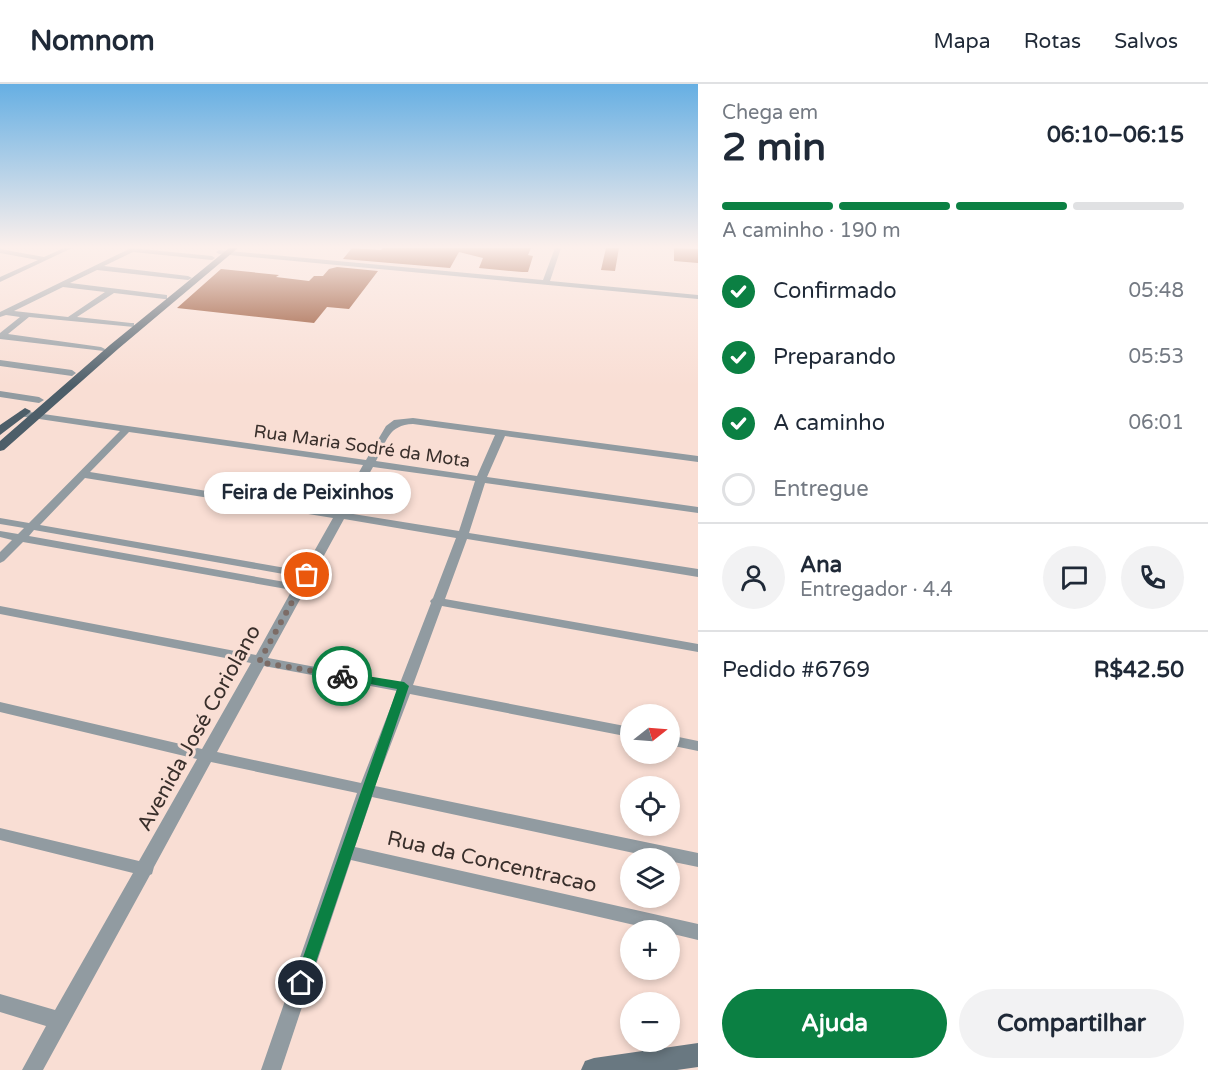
<!DOCTYPE html>
<html lang="pt">
<meta charset="utf-8">
<style>
body{margin:0;font-family:"Varela Round",sans-serif;background:#f2f2f3;color:#1f2937;height:100vh;display:flex;flex-direction:column;font-size:22px;white-space:nowrap}
*{box-sizing:border-box;margin:0}
p{font-size:20px;color:#747a83}
.icon{flex:none;width:33px;height:33px;fill:none;stroke:currentColor;stroke-width:2;stroke-linecap:round;stroke-linejoin:round}
.map{position:relative;flex:1;overflow:hidden}
.sheet{display:flex;flex-direction:column;background:#fff;width:510px}
.sheet>*{flex:none}
.needle{width:39px;rotate:73deg}
.buttons{position:absolute;left:620px;top:620px;display:grid;gap:12px}
.buttons a{display:grid;place-items:center;width:60px;height:60px;border-radius:50%;background:#fff;box-shadow:0 3px 9px #0003;font-size:30px}
.pin{position:absolute;display:grid;place-items:center;width:51px;height:51px;color:#fff;margin:-26px;border:3px solid #fff;border-radius:50%;box-shadow:0 2px 6px #0007}
.courier{position:absolute;display:grid;place-items:center;width:60px;height:60px;margin:-30px;border:4px solid #0b8043;border-radius:50%;background:#fff;color:#222;box-shadow:0 2px 8px #0007}
.bubble{position:absolute;height:42px;border-radius:21px;background:#fff;box-shadow:0 3px 9px #0003;font-size:20px;font-weight:700;line-height:42px;text-align:center}
.summary em{font-style:normal;font-weight:700}
.summary div{display:flex;flex-direction:column-reverse}
.summary{display:flex;align-items:center;justify-content:space-between;height:102px;padding:0 24px}
h1{font-size:39px;font-weight:700;line-height:45px}
.bar{display:grid;grid-template-columns:repeat(4,1fr);gap:9px 6px;align-content:center;height:72px;padding:0 24px}
.bar i{height:8px;border-radius:4px;background:#e0e1e3}
.bar .current{background:#0b8043}
.bar p{grid-column:span 4}
.line{display:flex;align-items:center;gap:15px;padding:0 24px;border-top:2px solid #e0e1e3}
.line div{flex:1}
.round{display:grid;place-items:center;flex:none;width:63px;height:63px;border-radius:32px;background:#f2f2f3}
ol{padding:0 24px;list-style:none}
li{display:flex;align-items:center;gap:18px;height:66px}
li p{margin-inline-start:auto}
li .icon{padding:6px;border-radius:50%;background:#0b8043;color:#fff;stroke-width:4}
li:last-child{color:#747a83}
li i{width:33px;height:33px;border:3px solid #e0e1e3;border-radius:50%}
.action{display:flex;gap:12px;margin-top:auto;padding:12px 24px}
.action a{flex:1;height:69px;border-radius:36px;background:#0b8043;color:#fff;font-size:24px;font-weight:700;line-height:69px;text-align:center}
.action a+a{background:#f2f2f3;color:#1f2937}
header{display:flex;align-items:center;gap:36px;box-sizing:border-box;height:84px;padding:0 30px;background:#fff;border-bottom:2px solid #e0e1e3}
header strong{font-size:28px}
nav{display:flex;gap:33px;margin-inline-start:auto;font-size:21px}
main{display:flex;flex:1;min-height:0}
.map>svg:first-child{display:block}
.building{fill:#853510}
.lines{fill:none;stroke-linecap:round;stroke-linejoin:round}
.street{fill:#919ba1;fill-rule:evenodd}
.secondary{fill:#697881;fill-rule:evenodd}
.primary{fill:#4d5e69;fill-rule:evenodd}
.route{fill:#0b8043}
.done{stroke:#7c6c66;stroke-width:6;stroke-dasharray:0 10.8}
.labels{text-anchor:middle;dominant-baseline:central;stroke-width:6;stroke-linejoin:round;paint-order:stroke}
.street-label{font-size:18px;fill:#392f2b;stroke:#f9ded4}
.near-street-label{font-size:21px;fill:#392f2b;stroke:#f9ded4}
</style>
<header>
<strong>Nomnom</strong>
<nav><a>Mapa</a><a>Rotas</a><a>Salvos</a></nav>
</header>
<main>
<div class="map">
<svg width="698" height="986" viewBox="0 0 698 986">
<rect width="100%" height="100%" fill="#f9ded4"/>
<path class="building" d="M352 164 381 166 383 164H531L528 171 533 172 528 188H522L479 184 483 174 459 168 450 184 343 175Z
M606 164H619L615 187 601 186Z
M674 164 698 165V179L674 177Z
M337 183 378 187 349 225 327 223 314 239 177 224 221 185 279 191 276 193 309 197 314 192H323L329 185Z"/>
<g class="lines">
<path class="street" d="M64 164H72L0 198V193L38 176 0 169V165L44 173Z
M131 164 212 172 215 174 212 176 133 168 104 182 188 192 192 194 188 196 97 186 70 199 167 211V215H164L114 209 77 233 131 239H134V243L29 233 8 250 101 263 105 265 104 267 0 255V249L20 233 6 231 0 233V228ZM63 203 105 208 68 233 14 227Z
M555 164H561L550 197 698 211V215L219 170 216 168 219 166 543 196Z
M0 276 72 286 76 289 72 292 0 282Z
M0 307 39 313 44 316 39 319 0 313Z
M22 327 366 376 386 342 394 336 413 334 698 372V378L505 352 487 393 698 423V429L485 399 469 449 698 485V493L467 455 445 515 698 560V568L442 522 413 601 630 643V653L410 610 375 702 698 769V783L669 777V774H657L372 713 355 763 698 840V856L669 849V846H656L351 776 281 986H261L357 709 211 678 154 783 152 790 150 791 43 986H22L46 942 0 928V910L55 926 133 789 0 756V744L139 777 197 675 0 628V618L202 665 251 579 0 530V522L256 571 292 506 23 458 4 477 0 479V468L12 456 0 453V447L18 450 24 444 0 440V434L29 439 120 347 19 332V328ZM413 340 495 351 477 392 376 377C387 357 388 341 413 340ZM129 348 363 381 337 428 90 388ZM373 383 475 397 459 447 347 429ZM85 394 333 434 303 487 40 441ZM344 435 456 454 433 514 430 517 431 519 400 599 268 574ZM34 446 300 493 296 500 29 452ZM264 582 397 607 361 699 217 668Z
M669 651 698 657V667L669 661Z"/>
<path class="secondary" d="M698 959V983L677 986H581L585 977 594 974Z"/>
<path class="primary" d="M229 164H238L118 265 4 366 0 367V357L110 261Z
M25 324 31 327 29 329 0 351V341Z"/>
</g>
<linearGradient id="sky" x2="0" y2="1"><stop stop-color="#66afe3"/><stop offset="0.54" stop-color="#fcf0ec"/><stop offset="1" stop-color="#fcf0ec" stop-opacity="0"/></linearGradient>
<rect width="698" height="302" fill="url(#sky)"/>
<path class="route" d="M342 588 404 598 409 602 309 899 307 904 301 906 296 904 294 899 397 605 338 594V589Z"/>
<g class="lines">
<path class="done" d="M307 491 259 578 342 592"/>
</g>
<g class="labels">
<g class="street-label">
<text transform="translate(362 362) rotate(8)">Rua Maria Sodré da Mota</text>
</g>
<g class="near-street-label">
<text transform="translate(199 644) rotate(-61)">Avenida José Coriolano</text>
<text transform="translate(492 778) rotate(13)">Rua da Concentracao</text>
</g>
</g>
</svg>
<div class="buttons">
<a><svg class="needle" viewBox="-14 -14 28 28"><path d="M0-13l5 13h-10z" fill="#e53935"/><path d="M0 13l5-13h-10z" fill="#747a83"/></svg></a>
<a><svg class="icon" aria-label="locate" viewBox="0 0 24 24"><circle cx="12" cy="12" r="6"/><path d="M12 2v4M12 18v4M2 12h4M18 12h4"/></svg></a>
<a><svg class="icon" aria-label="layers" viewBox="0 0 24 24"><path d="M12 4l9 5-9 5-9-5zM3 14l9 5 9-5"/></svg></a>
<a>+</a>
<a>−</a>
</div>
<div class="pin" style="left:307px;top:491px;background:#ea580c"><svg class="icon" aria-label="bag" viewBox="0 0 24 24"><path d="M5 8h14l-1 12H6zM9 8a3 3 0 0 1 6 0"/></svg></div>
<div class="pin" style="left:301px;top:899px;background:#1f2937"><svg class="icon" aria-label="home" viewBox="0 0 24 24"><path d="M3 11l9-7 9 7M6 9v11h12V9"/></svg></div>
<div class="courier" style="left:342px;top:592px"><svg class="icon" aria-label="bike" viewBox="0 0 24 24"><circle cx="6" cy="16" r="4"/><circle cx="18" cy="16" r="4"/><path d="M6 16l4-8h5l3 8M10 8l3 8H6M13 5h3"/></svg></div>
<div class="bubble" style="left:204px;top:388px;width:207px">Feira de Peixinhos</div>
</div>
<section class="sheet">
<div class="summary"><div><h1>2 min</h1><p>Chega em</p></div><em>06:10–06:15</em></div>
<div class="bar"><i class="current"></i><i class="current"></i><i class="current"></i><i></i><p>A caminho · 190 m</p></div>
<ol>
<li><svg class="icon" aria-label="check" viewBox="0 0 24 24"><path d="M5 12l5 5 9-10"/></svg>Confirmado<p>05:48</p></li>
<li><svg class="icon" aria-label="check" viewBox="0 0 24 24"><path d="M5 12l5 5 9-10"/></svg>Preparando<p>05:53</p></li>
<li><svg class="icon" aria-label="check" viewBox="0 0 24 24"><path d="M5 12l5 5 9-10"/></svg>A caminho<p>06:01</p></li>
<li><i></i>Entregue</li>
</ol>
<div class="line" style="height:108px"><a class="round"><svg class="icon" aria-label="person" viewBox="0 0 24 24"><circle cx="12" cy="8" r="4"/><path d="M4 21q1-7 8-7t8 7"/></svg></a><div><b>Ana</b><p>Entregador · 4.4</p></div><a class="round"><svg class="icon" aria-label="chat" viewBox="0 0 24 24"><path d="M4 5h16v11H9l-5 4z"/></svg></a><a class="round"><svg class="icon" aria-label="phone" viewBox="0 0 24 24"><path d="M5 4h4l2 5-3 2q2 4 5 5l2-3 5 2v4C11 20 4 13 5 4z"/></svg></a></div>
<div class="line" style="height:78px"><div>Pedido #6769</div><b>R$42.50</b></div>
<div class="action"><a>Ajuda</a><a>Compartilhar</a></div>
</section>
</main>
